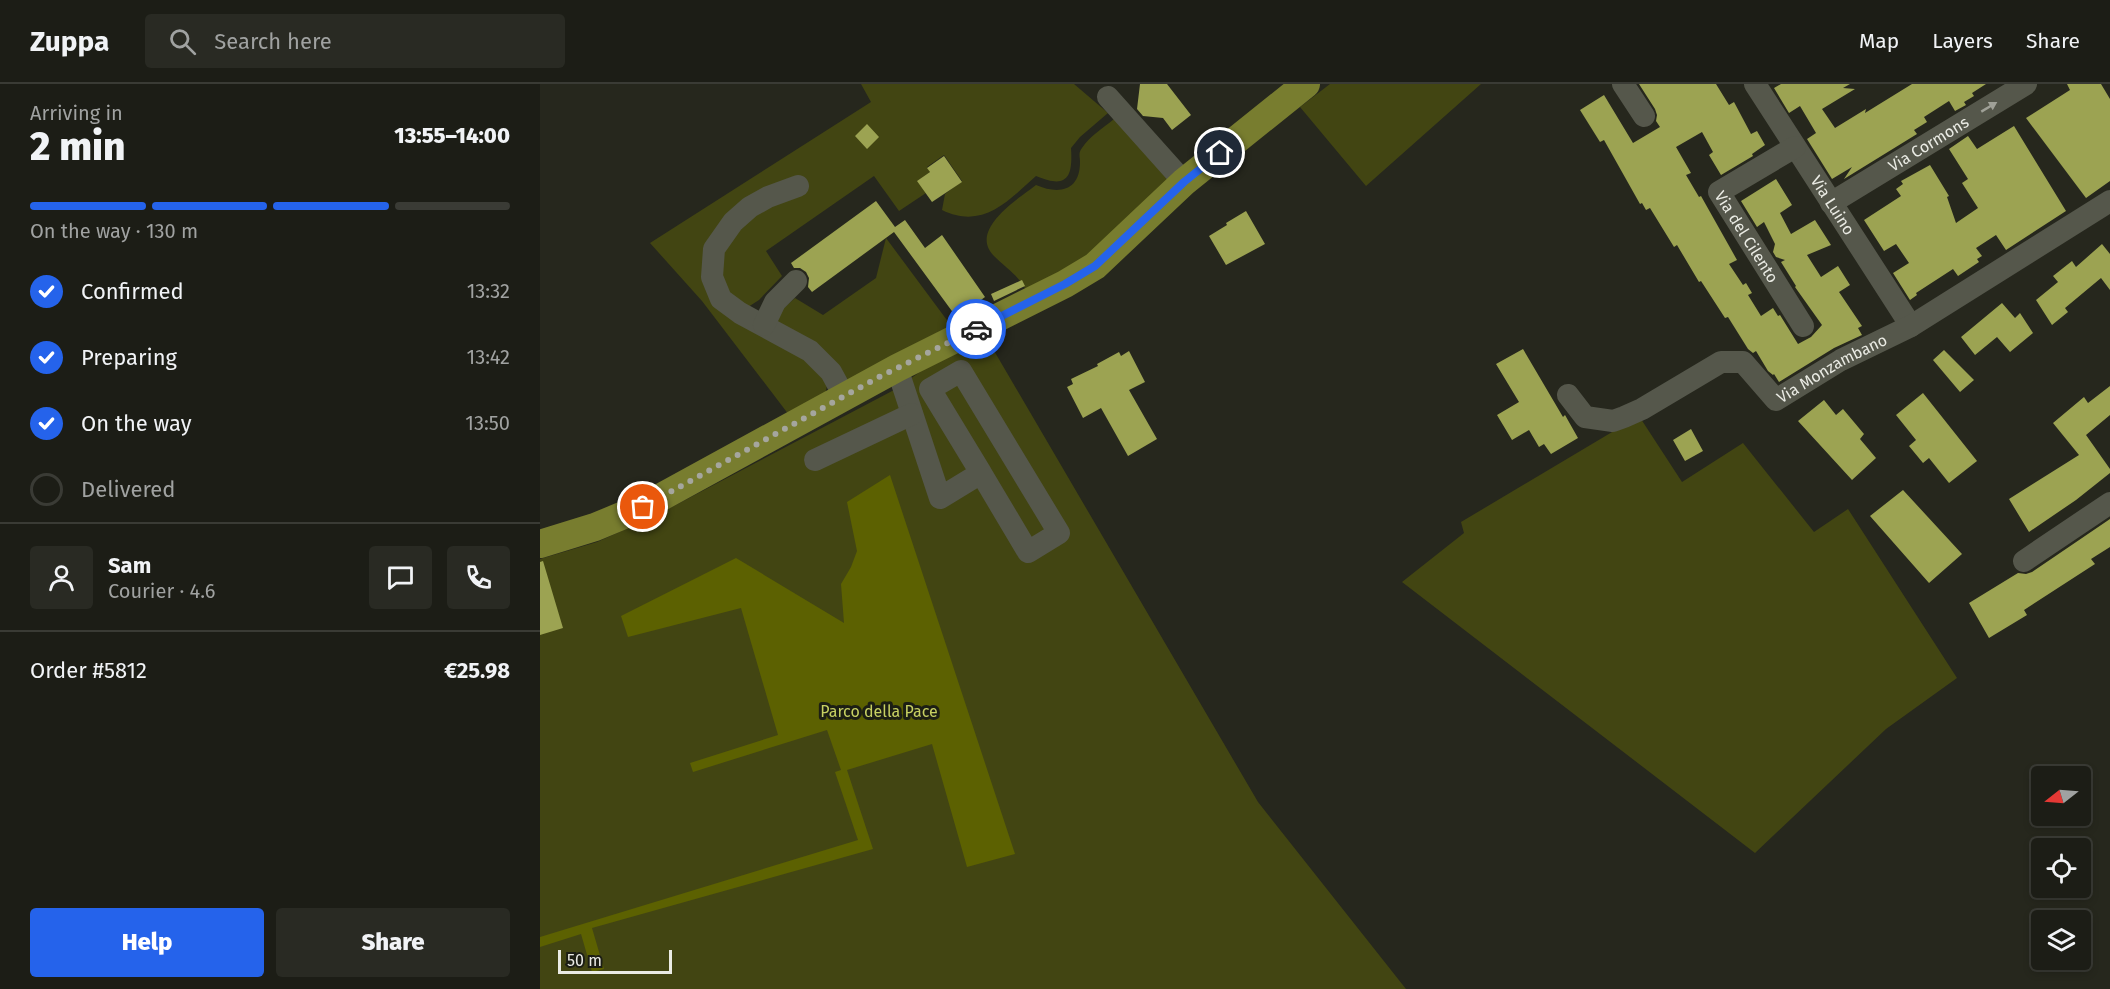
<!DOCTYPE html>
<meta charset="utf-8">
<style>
body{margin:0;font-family:"Fira Sans",sans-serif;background:#292a23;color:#f1f3f6;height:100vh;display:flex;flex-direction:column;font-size:22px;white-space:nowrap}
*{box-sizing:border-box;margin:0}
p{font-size:20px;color:#a0a2a1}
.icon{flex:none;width:33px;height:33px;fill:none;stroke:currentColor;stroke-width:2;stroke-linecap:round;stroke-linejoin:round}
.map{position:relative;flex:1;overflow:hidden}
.panel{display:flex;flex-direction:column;background:#1c1d16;width:540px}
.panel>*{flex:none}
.needle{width:39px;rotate:253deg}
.controls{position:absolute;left:1491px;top:682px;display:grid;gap:12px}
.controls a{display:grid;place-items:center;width:60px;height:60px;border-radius:6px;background:#1c1d16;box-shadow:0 3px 9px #0003,0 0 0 2px #3a3b35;font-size:30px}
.scale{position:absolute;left:18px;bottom:15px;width:114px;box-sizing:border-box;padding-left:6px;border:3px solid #eaebe4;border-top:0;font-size:16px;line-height:21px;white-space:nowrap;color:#eaebe4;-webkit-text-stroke:4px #1c1e14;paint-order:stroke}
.pin{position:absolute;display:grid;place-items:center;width:51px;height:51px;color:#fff;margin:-26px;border:3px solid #fff;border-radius:50%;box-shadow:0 2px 6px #0007}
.courier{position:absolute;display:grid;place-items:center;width:60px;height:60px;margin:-30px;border:4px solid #2563eb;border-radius:50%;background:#fff;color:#222;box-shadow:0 2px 8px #0007}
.head em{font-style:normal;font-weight:800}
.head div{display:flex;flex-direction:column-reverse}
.head{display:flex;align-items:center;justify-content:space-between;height:102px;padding:0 30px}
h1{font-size:39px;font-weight:800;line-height:45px}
.bar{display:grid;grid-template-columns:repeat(4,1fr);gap:9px 6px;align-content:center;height:72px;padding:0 30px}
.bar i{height:8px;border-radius:4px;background:#3a3b35}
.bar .selected{background:#2563eb}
.bar p{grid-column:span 4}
.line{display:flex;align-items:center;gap:15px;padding:0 30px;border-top:2px solid #3a3b35}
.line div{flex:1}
.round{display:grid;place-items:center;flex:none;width:63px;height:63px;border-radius:6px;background:#292a23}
ol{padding:0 30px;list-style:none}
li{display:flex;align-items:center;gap:18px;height:66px}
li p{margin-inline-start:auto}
li .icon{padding:6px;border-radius:50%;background:#2563eb;color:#fff;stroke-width:4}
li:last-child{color:#a0a2a1}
li i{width:33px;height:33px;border:3px solid #3a3b35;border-radius:50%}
.button{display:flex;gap:12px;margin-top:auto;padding:12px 30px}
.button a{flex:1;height:69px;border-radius:6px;background:#2563eb;color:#fff;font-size:24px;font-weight:800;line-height:69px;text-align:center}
.button a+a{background:#292a23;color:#f1f3f6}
header{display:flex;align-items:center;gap:36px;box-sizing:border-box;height:84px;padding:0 30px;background:#1c1d16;border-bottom:2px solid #3a3b35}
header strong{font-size:28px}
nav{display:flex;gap:33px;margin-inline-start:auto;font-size:21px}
.search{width:420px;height:54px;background:#292a23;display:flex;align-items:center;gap:15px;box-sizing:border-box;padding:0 21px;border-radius:6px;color:#a0a2a1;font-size:22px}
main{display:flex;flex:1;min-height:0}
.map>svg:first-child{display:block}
.green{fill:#424512}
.water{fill:#5c6101}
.building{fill:#9ca352}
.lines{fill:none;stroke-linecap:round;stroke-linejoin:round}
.minor{stroke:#55574b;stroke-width:22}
.major{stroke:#787d2f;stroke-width:28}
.oneway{fill:#a0a198}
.done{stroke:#a5a69e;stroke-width:6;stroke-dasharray:0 10.8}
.route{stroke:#2563eb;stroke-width:8}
.labels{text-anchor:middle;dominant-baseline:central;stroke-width:6;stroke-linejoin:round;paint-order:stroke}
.street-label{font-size:16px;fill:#eaebe4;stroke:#1c1e14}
.park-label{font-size:16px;fill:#c7d062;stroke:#1c1e14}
</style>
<header>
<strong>Zuppa</strong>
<div class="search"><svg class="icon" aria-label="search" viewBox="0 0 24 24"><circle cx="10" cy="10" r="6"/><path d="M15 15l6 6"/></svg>Search here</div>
<nav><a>Map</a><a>Layers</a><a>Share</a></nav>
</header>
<main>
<section class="panel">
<div class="head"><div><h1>2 min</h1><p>Arriving in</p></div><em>13:55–14:00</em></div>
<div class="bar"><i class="selected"></i><i class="selected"></i><i class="selected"></i><i></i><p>On the way · 130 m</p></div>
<ol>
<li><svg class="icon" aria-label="check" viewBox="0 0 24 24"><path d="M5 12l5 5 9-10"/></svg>Confirmed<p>13:32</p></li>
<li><svg class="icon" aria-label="check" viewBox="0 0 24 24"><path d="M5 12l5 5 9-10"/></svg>Preparing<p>13:42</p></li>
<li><svg class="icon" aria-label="check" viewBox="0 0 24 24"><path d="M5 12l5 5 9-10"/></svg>On the way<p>13:50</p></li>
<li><i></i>Delivered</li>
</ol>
<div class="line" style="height:108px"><a class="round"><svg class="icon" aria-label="person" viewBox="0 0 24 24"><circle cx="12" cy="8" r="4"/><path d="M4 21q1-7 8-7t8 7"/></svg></a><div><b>Sam</b><p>Courier · 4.6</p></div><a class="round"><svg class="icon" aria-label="chat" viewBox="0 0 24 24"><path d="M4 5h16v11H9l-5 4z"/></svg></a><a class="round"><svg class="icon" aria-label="phone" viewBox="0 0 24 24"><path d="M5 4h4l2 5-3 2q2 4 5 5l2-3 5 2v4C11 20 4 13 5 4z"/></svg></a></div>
<div class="line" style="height:78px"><div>Order #5812</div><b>€25.98</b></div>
<div class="button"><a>Help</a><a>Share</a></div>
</section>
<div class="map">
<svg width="1570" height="905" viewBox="0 0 1570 905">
<rect width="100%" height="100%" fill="#26271d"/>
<path class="green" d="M321 0H534L568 29 540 53 531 64C533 94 527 105 496 92 468 117 443 146 402 126L405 110 422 97 404 71 387 83 390 88 378 97 386 109 359 127 334 92 226 167 242 192 219 216 205 225C159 203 180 152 213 128 228 116 246 112 264 107L262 97C230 102 200 119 181 146 173 159 167 174 168 190 171 252 268 248 287 302L285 310 249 331 162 217 110 159 331 18Z
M790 0H941L826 102 760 23Z
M574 35 630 96 550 171 488 210C479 191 468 186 454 172 428 146 478 115 496 101 519 111 540 107 540 78 540 72 538 69 542 64 549 53 563 44 574 35Z
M346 154 415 247 305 300 235 240 234 233 255 214 283 231 336 194Z
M446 253 718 718 866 905H0V475L57 458 113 433 354 306 390 281Z
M1099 332 1142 398 1203 359 1274 448 1308 425 1417 594 1346 645 1215 769 862 498 924 449 921 438Z"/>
<path class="water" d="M350 391 475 770 427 783 392 660 307 686 333 765 52 844 64 885 52 888 41 850 0 863V853L318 756 295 688 301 686 287 646 153 688 150 679 238 651 201 524 88 553 81 532 196 474 304 539 301 500 311 483 317 467 307 418Z"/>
<path class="building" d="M600 0H627L651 31 632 46 623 34 603 32 597 25Z
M1099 0H1176L1189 21 1194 18 1211 50 1217 47 1225 61 1212 70 1213 72 1181 91 1169 71 1173 68 1162 48 1136 63 1151 89 1146 91 1159 113 1161 112 1197 176 1189 180 1203 201 1206 199 1212 209 1208 211 1221 232 1233 224 1238 232 1240 231 1258 260 1271 253 1282 241 1255 203 1256 202 1241 178 1245 176 1236 173 1233 168 1235 160 1224 138 1217 143 1201 117 1236 95 1252 121 1240 129 1251 150 1275 136 1291 161 1267 171 1281 193 1298 182 1310 201 1299 208 1322 242 1318 244 1322 251 1294 264 1239 298 1234 290 1233 291 1228 287 1216 267 1213 269 1208 265 1188 233 1185 234 1161 197 1159 198 1137 161 1134 163 1110 124 1106 126 1102 119 1100 120 1064 56 1060 58 1040 26 1064 11 1093 59 1120 43 1116 37 1117 31 1115 25Z
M1241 0H1310L1303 4 1315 5 1282 25 1295 44 1326 25 1325 29 1372 0H1446L1432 9 1434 12 1424 18 1426 21 1415 27 1409 17 1384 33 1387 38 1374 46 1377 50 1304 95 1312 83 1292 95 1267 55 1276 49 1260 22 1249 29 1234 4Z
M1527 0H1561L1570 15V97L1546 114 1486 34 1530 6Z
M327 40 339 53 327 65 315 52Z
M1474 42 1526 127 1466 166 1456 151 1436 164 1442 172 1437 175 1439 178 1418 192 1413 185 1376 209 1377 211 1370 216 1353 189 1369 179 1356 160 1344 167 1324 136 1361 112 1356 105 1363 100 1361 97 1390 81 1409 112 1407 113 1416 139 1438 124 1422 99 1428 95 1409 65 1428 52 1437 65Z
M404 72 422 98 392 118 377 97 390 88 387 84Z
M336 117 355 143 365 136 385 164 402 151 445 213 417 234 354 148 272 208 268 203 269 194 266 188 260 184H254L251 179Z
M706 127 725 160 686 181 669 152 687 141 686 139Z
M1562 160 1570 170V206L1561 194 1525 224 1528 228 1512 241 1496 216 1518 198 1513 192 1532 177 1536 183Z
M482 196 485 202 454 217 451 210Z
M1462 219 1475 234 1480 229 1493 249 1470 268 1457 253 1435 271 1421 253Z
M983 265 1023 333 1025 331 1038 354 1011 370 1004 360 999 363 989 346 972 356 957 331 979 318 956 280Z
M1404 266 1434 296 1420 308 1393 276Z
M589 267 605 298 589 306 617 355 588 372 561 324 543 334 527 303 533 300 531 295 558 282 557 280 579 268 581 272Z
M1570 302V331L1546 351 1570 385V389L1536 416 1489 448 1469 415 1539 371 1513 339 1544 313 1548 319Z
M1383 309 1437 377 1409 399 1389 374 1383 379 1369 362 1376 356 1356 331Z
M1284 316 1296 331 1303 325 1324 350 1320 355 1336 374 1312 396 1258 337Z
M1151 345 1163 367 1145 377 1133 356Z
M1363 406 1422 470 1389 499 1330 432Z
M1570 435V463L1551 475 1555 480 1484 526 1487 531 1449 554 1429 519 1478 489 1486 490 1492 488Z
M3 477 23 544 0 551V478Z"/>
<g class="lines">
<g class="minor">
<path d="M1083 0 1104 32"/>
<path id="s1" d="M1215 0 1371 242"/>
<path d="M568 13 644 98"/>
<path id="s2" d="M1255 63 1179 108 1263 242"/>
<path d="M258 102 228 113 210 123 193 138 174 165 172 193 181 215 200 229 270 267 291 288 304 312"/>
<path id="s3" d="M1291 119 1486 0"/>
<path d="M224 241 235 218 256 197"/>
<path d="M357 284 400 414 441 389 488 468 519 449 421 287 390 305 441 389"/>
<path id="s4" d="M1028 311 1045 333 1073 337 1084 333 1102 325 1181 278H1203L1236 316 1301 276 1371 242 1570 117"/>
<path d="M275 376 372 330"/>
<path d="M1484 477 1570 419"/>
</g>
<path class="major" d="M0 460 55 443 103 423 357 284 525 200 555 182 644 98 766 0"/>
</g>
<defs><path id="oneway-solid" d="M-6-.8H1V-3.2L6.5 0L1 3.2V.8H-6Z" transform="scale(1.5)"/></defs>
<use class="oneway" href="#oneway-solid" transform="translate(1449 23) rotate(-31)"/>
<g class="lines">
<path class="done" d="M103 423 339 293 436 245"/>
<path class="route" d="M436 245 525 200 555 182 644 98 680 69"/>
</g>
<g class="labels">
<g class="street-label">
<text stroke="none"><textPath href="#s3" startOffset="114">Via Cormons</textPath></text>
<text stroke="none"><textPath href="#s1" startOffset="144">Via Luino</textPath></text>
<text stroke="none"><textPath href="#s2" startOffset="141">Via del Cilento</textPath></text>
<text stroke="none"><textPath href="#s4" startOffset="316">Via Monzambano</textPath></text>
</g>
<g class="park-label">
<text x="339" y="627">Parco della Pace</text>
</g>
</g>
</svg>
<div class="controls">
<a><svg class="needle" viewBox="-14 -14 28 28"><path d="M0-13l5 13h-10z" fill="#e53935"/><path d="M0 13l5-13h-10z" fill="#a0a2a1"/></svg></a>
<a><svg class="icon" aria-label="locate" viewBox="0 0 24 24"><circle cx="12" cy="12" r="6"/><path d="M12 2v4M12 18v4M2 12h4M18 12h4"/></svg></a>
<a><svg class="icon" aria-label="layers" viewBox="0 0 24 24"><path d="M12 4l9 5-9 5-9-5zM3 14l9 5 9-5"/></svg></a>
</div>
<div class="scale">50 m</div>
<div class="pin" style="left:103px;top:423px;background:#ea580c"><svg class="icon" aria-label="bag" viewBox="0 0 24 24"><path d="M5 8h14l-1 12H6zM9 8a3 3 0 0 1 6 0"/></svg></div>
<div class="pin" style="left:680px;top:69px;background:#1f2937"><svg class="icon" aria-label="home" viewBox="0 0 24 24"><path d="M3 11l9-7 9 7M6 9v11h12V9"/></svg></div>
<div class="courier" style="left:436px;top:245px"><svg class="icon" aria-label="car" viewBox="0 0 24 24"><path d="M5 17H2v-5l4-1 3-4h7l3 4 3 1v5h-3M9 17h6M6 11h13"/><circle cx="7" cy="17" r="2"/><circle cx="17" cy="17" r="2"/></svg></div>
</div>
</main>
